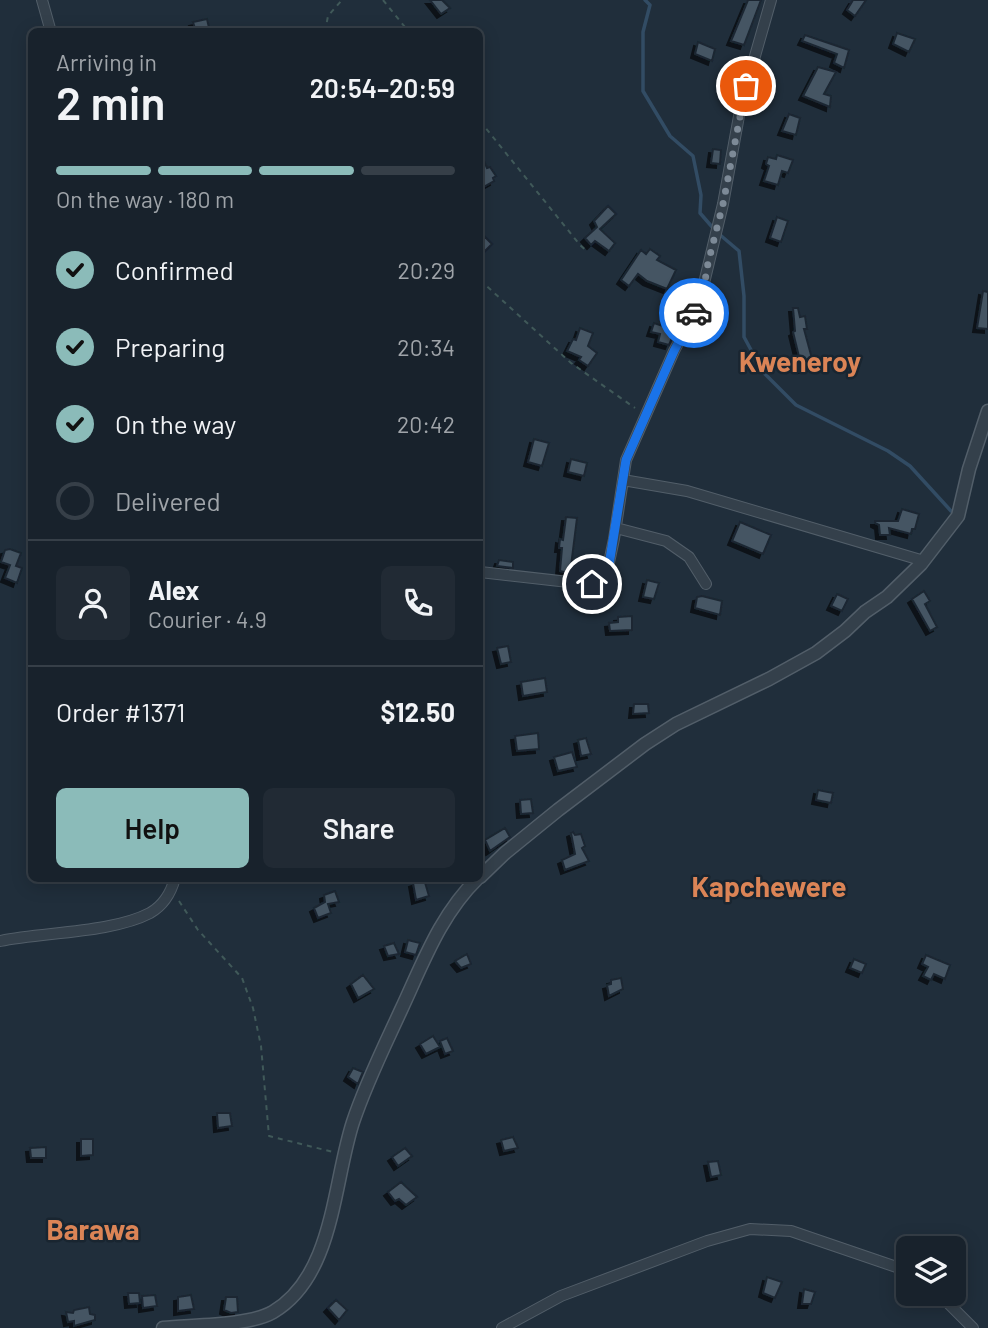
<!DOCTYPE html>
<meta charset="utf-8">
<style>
body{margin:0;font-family:Barlow,sans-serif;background:#212a34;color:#f1f3f6;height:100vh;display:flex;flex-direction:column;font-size:26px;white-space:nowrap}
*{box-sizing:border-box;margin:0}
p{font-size:23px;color:#9fa4a9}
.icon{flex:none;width:38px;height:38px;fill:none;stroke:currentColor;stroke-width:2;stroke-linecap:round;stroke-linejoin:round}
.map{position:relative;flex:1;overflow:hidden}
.side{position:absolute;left:28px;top:28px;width:455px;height:854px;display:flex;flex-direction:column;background:#18222c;border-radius:10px;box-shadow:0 4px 18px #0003,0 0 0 2px #363f48}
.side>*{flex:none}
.tools{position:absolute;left:896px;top:1236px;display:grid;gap:14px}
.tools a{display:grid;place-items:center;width:70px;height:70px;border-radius:10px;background:#18222c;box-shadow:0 4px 18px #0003,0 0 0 2px #363f48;font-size:35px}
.pin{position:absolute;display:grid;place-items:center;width:60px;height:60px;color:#fff;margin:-30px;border:4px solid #fff;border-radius:50%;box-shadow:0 2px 7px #0007}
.courier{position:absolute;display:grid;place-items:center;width:70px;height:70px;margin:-35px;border:5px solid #1a73e8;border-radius:50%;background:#fff;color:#222;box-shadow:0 2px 9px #0007}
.overview em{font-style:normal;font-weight:600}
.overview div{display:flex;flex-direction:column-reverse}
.overview{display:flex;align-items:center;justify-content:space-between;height:119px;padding:0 28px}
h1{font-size:46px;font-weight:600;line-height:52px}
.bar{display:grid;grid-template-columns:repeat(4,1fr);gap:10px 7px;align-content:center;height:84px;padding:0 28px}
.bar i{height:9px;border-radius:5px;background:#363f48}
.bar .active{background:#8bbbb9}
.bar p{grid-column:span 4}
.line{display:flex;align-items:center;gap:18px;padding:0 28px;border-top:2px solid #363f48}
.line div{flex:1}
.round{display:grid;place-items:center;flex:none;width:74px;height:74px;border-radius:10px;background:#212a34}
ol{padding:0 28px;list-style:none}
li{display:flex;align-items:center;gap:21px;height:77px}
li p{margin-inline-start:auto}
li .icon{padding:7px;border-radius:50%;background:#8bbbb9;color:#111;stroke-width:4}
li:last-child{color:#9fa4a9}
li i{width:38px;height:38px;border:4px solid #363f48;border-radius:50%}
.action{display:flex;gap:14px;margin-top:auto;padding:14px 28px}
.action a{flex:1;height:80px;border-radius:10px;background:#8bbbb9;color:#111;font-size:28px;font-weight:600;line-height:80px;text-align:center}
.action a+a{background:#212a34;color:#f1f3f6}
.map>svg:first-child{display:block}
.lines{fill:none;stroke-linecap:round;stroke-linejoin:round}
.stream{stroke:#324c64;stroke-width:3.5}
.building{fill:#445463;stroke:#1b2732;stroke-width:2;filter:url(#shadow)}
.minor-casing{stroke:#525e69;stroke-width:12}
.tertiary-casing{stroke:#525e69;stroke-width:15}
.path{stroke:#405959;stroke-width:2;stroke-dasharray:5 5;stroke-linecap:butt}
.minor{stroke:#34404b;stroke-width:10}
.tertiary{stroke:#34404b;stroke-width:12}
.done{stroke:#7d8a97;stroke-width:7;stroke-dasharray:0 12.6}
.route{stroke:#1a73e8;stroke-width:9}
.labels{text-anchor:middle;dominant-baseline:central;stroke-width:5;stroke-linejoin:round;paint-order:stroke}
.quarter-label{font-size:28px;font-weight:bold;fill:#db8456;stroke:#192530}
</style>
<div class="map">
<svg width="988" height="1328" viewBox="0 0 988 1328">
<defs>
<filter id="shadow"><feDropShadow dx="-4" dy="4" stdDeviation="0" flood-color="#0009"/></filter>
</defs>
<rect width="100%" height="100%" fill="#202e3b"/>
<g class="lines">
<path class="stream" d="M645 0 650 5 643 32V91L670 136 693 156 701 195 700 213 713 228
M719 234 739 251 744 296V337L763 372 796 405 888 451 910 466 951 511"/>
</g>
<path class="building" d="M430 0H442L450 8 441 14Z
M748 0H761L744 45 731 41Z
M853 0H866L855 16 847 10Z
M207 19 210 32H196L193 22Z
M897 33 915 39 909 52 893 44Z
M805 35 849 50 844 68 834 63 837 54 802 41Z
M698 42 715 49 712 61 695 54Z
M818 67 836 72 824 94 831 96 830 107 803 96Z
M789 114 800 118 796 135 782 131Z
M713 149 721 150 720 164 711 163Z
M480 152 487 168 490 167 496 176 493 178 494 181 480 189Z
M777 155 793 160 788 173 782 171 778 185 764 181 769 166 766 164 768 157 776 159Z
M608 206 616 214 600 229 615 243 609 251 595 241 591 245 585 238 597 227 594 221Z
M777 217 788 221 781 242 770 238Z
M485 237 492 244 480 256V241Z
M650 249 660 256 657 260 676 270 667 289 647 281 638 274 629 286 621 280 641 250 646 254Z
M983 291 988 292V329L977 328Z
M793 308H798L800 317 805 316 807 329H804L814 366 802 369 793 332 795 331Z
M654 323 675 330 669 345 658 342 660 334 651 332Z
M580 328 593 333 588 346 597 353 588 366 579 360 581 357 567 351 573 339 576 340Z
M534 439 549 443 542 466 528 462Z
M571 459 587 463 584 476 568 472Z
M902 509 919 514 915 529H912L911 534 889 528 890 535H880L879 525 875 523V521H898Z
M566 517 577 518 570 574 560 571 562 548H559L560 539 563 540Z
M740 522 771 535 763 554 732 541Z
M10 549 21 553 16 566 22 568 17 583 5 578 10 565 1 562 5 550Z
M499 560 513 562V568L497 566Z
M592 565 601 566 598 578 589 577Z
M647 580 659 583 654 599 643 597Z
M924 591 930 601 925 604 937 627 930 631 912 599Z
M837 594 848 599 842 611 831 606Z
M702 596 722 601 720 615 695 608 697 597Z
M632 616V630L610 631 609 623 618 622V617Z
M508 646 511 662 501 664 497 648Z
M545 678 547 692 523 696 521 682Z
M634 704H648L649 713 633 714Z
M538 733 539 749 517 751 515 736Z
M586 738 591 754 581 756 578 740Z
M572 752 577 767 558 771 554 757Z
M818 790 833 793 831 803 816 800Z
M531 799 533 813 521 814 520 800Z
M505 828 510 837 490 851 485 840Z
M573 832 575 835 581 834 585 846 582 848 589 861 565 870 562 860 575 854 571 833Z
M424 879 429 896 416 900 413 883Z
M335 891 339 902 328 904 331 913 318 918 314 908 325 902 324 895Z
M408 940 420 943 416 955 405 952Z
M394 943 399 954 388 956 384 946Z
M467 954 471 964 461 968 455 961Z
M926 955 950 965 945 979 934 974 931 980 923 976 928 967 922 964Z
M854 959 866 964 862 973 850 968Z
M363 975 374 989 358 998 351 984Z
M621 978 623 989 609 996 607 985 611 984V980Z
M433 1036 440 1047 426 1054 420 1044Z
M447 1038 453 1051 445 1054 440 1041Z
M353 1068 363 1072 358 1084 348 1077Z
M217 1113H230L232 1126 218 1128Z
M513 1137 518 1148 504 1151 501 1140Z
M81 1139H93V1155L81 1156Z
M46 1147V1158H31L30 1148Z
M405 1148 412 1156 398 1166 392 1157Z
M718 1161 721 1175 711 1177 708 1162Z
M401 1182 417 1197 406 1205 399 1199 395 1201 388 1192Z
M767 1277 782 1282 775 1298 763 1293Z
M954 1282 965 1291 956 1301 954 1298Z
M804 1289 815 1292 811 1304H802Z
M128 1293H139L140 1303 129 1304Z
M155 1295 157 1306 143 1308 142 1296Z
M191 1295 194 1309 178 1311V1297Z
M226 1297H237L238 1312 231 1313 224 1310Z
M336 1300 347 1310 339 1320 328 1308Z
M89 1307 90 1314 95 1315V1320L74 1326V1321L68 1322 66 1312 73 1313 74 1310Z"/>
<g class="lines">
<g class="minor-casing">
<path id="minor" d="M42 0 51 32
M623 480 687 491 924 561
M616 528 666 541 689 557 706 584
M480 572 604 586 614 539 626 460 674 351 699 304 723 204 741 105 771 0
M0 941C43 932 112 933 150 913 164 905 171 893 175 878
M938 1293 973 1328
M502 1328 561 1296 707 1241 750 1229 791 1231 908 1271"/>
</g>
<g class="tertiary-casing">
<path id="tertiary" d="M480 877 505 853 558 810 645 744 676 724 769 679 816 653 845 631 865 612 887 597 921 564 958 516 969 469 988 411
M163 1328C192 1325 249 1326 273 1312 334 1276 333 1183 353 1122 366 1083 384 1047 401 1010 423 963 440 915 478 878"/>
</g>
<path class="path" d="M383 0 409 32
M325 32 328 16 342 0
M480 121 580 245 588 252
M480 280 571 363 635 408
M179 901 198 930 242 978 253 1008 261 1046 269 1136 333 1152"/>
<use href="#minor" class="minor"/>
<use href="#tertiary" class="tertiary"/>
</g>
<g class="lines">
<path class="done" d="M694 313 705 281 708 263 723 204 746 86"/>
<path class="route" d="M592 584 604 586 608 571 626 460 674 351 694 313"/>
</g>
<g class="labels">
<g class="quarter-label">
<text x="800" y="361">Kweneroy</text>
<text x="769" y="886">Kapchewere</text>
<text x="93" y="1229">Barawa</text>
</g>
</g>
</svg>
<div class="tools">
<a><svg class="icon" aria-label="layers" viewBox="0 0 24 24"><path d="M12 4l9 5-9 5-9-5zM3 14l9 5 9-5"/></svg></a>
</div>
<div class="pin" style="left:746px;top:86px;background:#ea580c"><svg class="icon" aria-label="bag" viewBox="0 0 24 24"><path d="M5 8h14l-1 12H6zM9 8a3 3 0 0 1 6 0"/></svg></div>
<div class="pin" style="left:592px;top:584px;background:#1f2937"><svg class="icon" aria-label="home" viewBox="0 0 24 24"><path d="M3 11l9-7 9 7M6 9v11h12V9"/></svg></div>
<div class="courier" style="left:694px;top:313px"><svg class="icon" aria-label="car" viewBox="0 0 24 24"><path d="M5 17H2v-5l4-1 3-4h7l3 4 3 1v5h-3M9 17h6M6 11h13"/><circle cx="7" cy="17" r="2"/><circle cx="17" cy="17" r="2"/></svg></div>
<section class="side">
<div class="overview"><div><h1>2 min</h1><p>Arriving in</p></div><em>20:54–20:59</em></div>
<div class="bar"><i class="active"></i><i class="active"></i><i class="active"></i><i></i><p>On the way · 180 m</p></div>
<ol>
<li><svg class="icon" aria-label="check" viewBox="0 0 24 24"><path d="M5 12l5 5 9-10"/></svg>Confirmed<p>20:29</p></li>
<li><svg class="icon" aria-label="check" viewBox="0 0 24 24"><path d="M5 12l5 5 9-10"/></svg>Preparing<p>20:34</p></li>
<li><svg class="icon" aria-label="check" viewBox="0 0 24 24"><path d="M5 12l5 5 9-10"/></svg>On the way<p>20:42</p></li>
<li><i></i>Delivered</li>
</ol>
<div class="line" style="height:126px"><a class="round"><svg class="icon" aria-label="person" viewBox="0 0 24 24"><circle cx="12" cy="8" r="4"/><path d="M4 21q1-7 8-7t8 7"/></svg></a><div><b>Alex</b><p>Courier · 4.9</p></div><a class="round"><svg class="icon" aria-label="phone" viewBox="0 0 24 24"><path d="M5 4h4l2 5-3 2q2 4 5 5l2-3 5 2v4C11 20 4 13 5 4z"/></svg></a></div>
<div class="line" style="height:91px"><div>Order #1371</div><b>$12.50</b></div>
<div class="action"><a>Help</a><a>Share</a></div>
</section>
</div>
